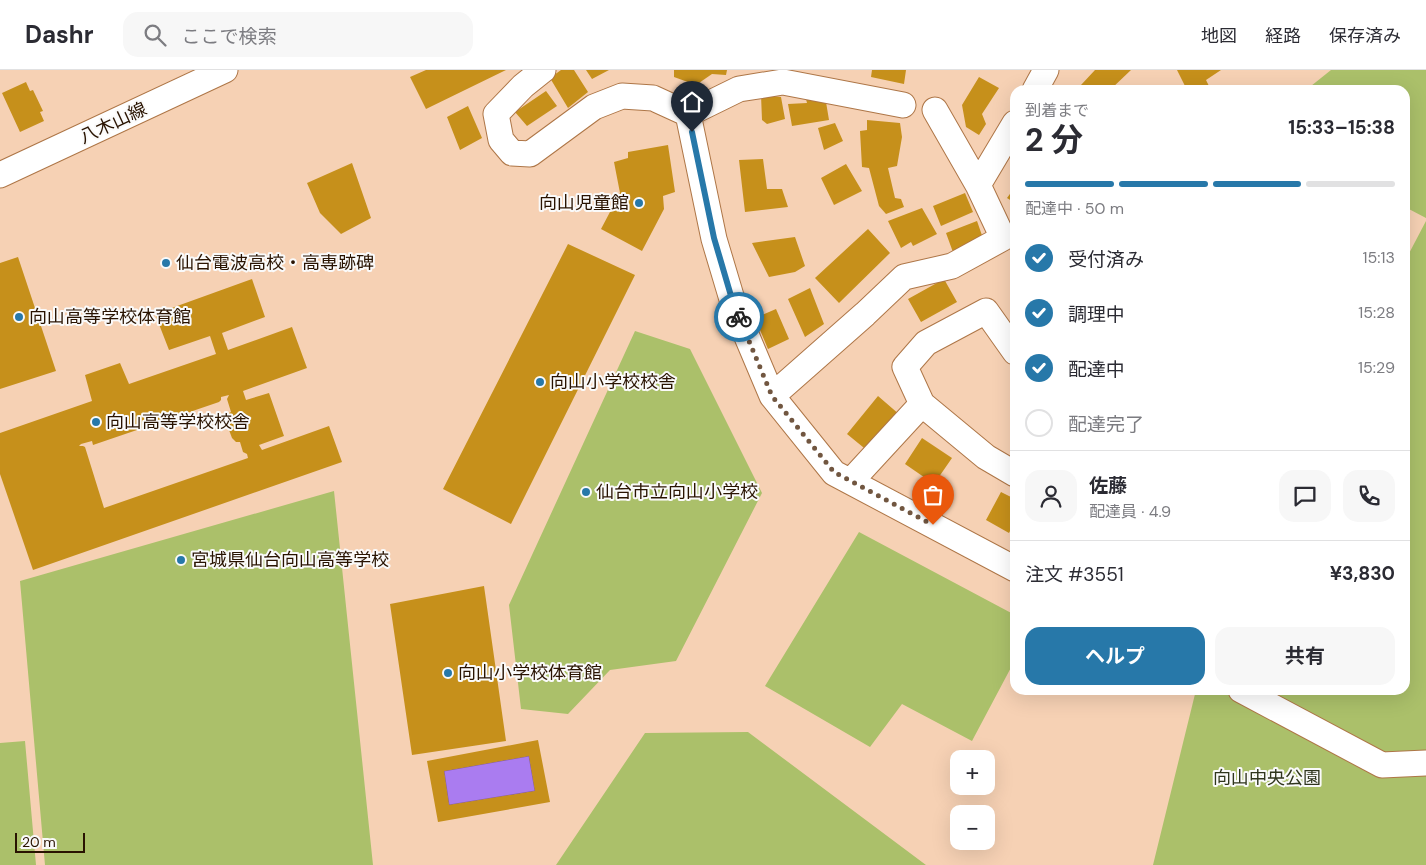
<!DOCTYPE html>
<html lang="ja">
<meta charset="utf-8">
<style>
body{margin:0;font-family:"DM Sans","Noto Sans JP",sans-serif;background:#f7f7f7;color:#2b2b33;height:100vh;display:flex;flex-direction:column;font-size:19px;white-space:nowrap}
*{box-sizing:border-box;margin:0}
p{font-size:16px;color:#7c7c81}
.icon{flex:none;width:28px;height:28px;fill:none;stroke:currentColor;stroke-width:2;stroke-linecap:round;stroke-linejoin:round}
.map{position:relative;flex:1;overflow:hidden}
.panel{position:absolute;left:1010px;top:15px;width:400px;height:610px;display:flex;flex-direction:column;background:#fff;border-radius:15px;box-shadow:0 5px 20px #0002}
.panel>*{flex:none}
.fabs{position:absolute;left:950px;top:680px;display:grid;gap:10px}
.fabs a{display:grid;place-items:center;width:45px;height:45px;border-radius:10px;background:#fff;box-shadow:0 5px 20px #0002;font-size:25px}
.scale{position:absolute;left:15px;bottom:12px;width:70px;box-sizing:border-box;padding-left:5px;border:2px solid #291301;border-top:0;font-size:14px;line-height:18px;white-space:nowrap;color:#291301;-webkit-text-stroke:4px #fafafa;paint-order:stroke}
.pin{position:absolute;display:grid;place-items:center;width:42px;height:42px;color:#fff;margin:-51px -21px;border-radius:50% 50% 50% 0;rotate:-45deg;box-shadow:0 0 5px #0007}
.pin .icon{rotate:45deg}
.courier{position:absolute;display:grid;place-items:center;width:50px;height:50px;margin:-25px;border:4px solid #2778a9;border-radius:50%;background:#fff;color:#222;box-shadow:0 1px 6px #0007}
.summary em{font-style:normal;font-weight:700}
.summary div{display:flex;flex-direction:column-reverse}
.summary{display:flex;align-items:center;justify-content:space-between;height:85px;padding:0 15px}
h1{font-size:32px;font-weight:700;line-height:38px}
.bar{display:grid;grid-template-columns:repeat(4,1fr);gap:8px 5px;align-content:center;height:60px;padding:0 15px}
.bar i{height:6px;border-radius:4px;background:#e1e1e2}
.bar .active{background:#2778a9}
.bar p{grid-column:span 4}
.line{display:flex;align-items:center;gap:12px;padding:0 15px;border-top:1px solid #e1e1e2}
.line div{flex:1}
.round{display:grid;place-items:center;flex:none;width:52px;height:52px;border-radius:15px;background:#f7f7f7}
ol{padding:0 15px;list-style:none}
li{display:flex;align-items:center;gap:15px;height:55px}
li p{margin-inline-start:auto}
li .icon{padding:5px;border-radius:50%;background:#2778a9;color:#fff;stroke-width:4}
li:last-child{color:#7c7c81}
li i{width:28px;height:28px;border:2px solid #e1e1e2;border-radius:50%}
.primary-button{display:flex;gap:10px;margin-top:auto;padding:10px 15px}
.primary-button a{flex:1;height:58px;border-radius:15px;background:#2778a9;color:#fff;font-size:20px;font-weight:700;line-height:58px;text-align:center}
.primary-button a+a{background:#f7f7f7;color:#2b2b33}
header{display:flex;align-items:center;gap:30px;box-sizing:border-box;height:70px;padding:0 25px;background:#fff;border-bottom:1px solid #e1e1e2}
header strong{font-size:24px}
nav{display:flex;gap:28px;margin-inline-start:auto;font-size:18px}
.search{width:350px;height:45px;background:#f7f7f7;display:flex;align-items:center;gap:12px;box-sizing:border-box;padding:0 18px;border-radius:15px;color:#7c7c81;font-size:19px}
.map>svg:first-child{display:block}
.green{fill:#abc06a}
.water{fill:#aa7cf0;stroke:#835ca8}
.building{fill:#c6901b;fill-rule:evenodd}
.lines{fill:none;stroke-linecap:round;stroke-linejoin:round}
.minor-casing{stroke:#ae7647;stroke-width:27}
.minor{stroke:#fff;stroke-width:25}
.done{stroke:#715640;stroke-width:5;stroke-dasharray:0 9}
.route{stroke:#2778a9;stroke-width:6}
.poi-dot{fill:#2778a9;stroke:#fafafa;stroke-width:2}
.labels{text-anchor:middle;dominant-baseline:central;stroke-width:4;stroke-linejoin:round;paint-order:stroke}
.street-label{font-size:18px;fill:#291301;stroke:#fafafa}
.poi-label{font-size:18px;fill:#291301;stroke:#fafafa;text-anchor:start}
.park-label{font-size:18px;fill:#2f351d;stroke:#fafafa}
</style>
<header>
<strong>Dashr</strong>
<div class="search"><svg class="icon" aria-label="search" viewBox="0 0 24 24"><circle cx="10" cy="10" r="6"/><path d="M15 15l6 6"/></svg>ここで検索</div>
<nav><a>地図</a><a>経路</a><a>保存済み</a></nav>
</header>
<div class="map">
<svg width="1426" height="795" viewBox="0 0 1426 795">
<rect width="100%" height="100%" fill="#f6d1b4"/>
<path class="green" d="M1331 0H1426V148L1405 137V20H1306Z
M1426 151V795H1153L1196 620H1405V191Z
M635 261 690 279 762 423 676 591 610 600 568 644 521 639 509 535Z
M334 421 373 795H45L20 511Z
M859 462 1015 545V590L972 671 902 634 870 677 765 616Z
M748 662 926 795H556L645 663Z
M25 671 36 795H0V673Z"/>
<path class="water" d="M529 686 535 721 449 735 444 701Z"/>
<path class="building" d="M426 0H506L426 39 410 7Z
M561 0H574L588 22 568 38 550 8Z
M586 0H609L592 9Z
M674 0H727L726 5 712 4 696 15 674 7Z
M872 0H906L904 14 871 7Z
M1095 0H1131L1110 20H1086L1081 15Z
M1177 0H1221L1206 10 1211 20H1187Z
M979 7 999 18 982 44 986 54 979 65 966 57 962 35Z
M26 12 30 21 33 20 43 41 40 42 44 51 20 62 2 23Z
M546 21 557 36 527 56 515 42Z
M761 25 781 27 785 49 767 54 762 50Z
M825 26 829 50 792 56 788 34 807 33 806 29Z
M468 36 482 68 460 80 447 47Z
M867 50 900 53 902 67 897 96 888 98 895 128 901 129 904 137 886 144 879 136 869 98 862 97 860 61 867 60Z
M835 53 843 71 824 80 818 58Z
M668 75 675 122 663 126 664 139 642 181 601 159 620 123 614 92 628 88V82Z
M763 89 767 119H782L788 137 745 142 739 90Z
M352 93 371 148 341 164 320 143 307 113Z
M846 94 862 121 834 135 821 108Z
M1015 117V133L1007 128Z
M965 123 973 142 941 156 933 136Z
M922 138 937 164 913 176 911 172 901 178 888 151Z
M977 151 985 174 954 185 946 163Z
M868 159 890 183 839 233 815 208Z
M795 167 805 196 795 202 769 207 752 173Z
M568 174 635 205 511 454 443 419Z
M18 187 56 301 0 319V193Z
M252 209 265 247 222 263 228 280 292 257 307 298 243 321 246 330 269 323 284 366 259 375 262 380 329 356 342 392 33 500 0 404V363L92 331 85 305 120 293 129 314 216 284 210 266 169 280 155 244ZM229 325 227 329 231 342 229 343 227 348 229 360 232 368 236 372H240L243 382 247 384 248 388 104 438 85 377 83 376H79L81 374 92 371 93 375 219 332 221 330V327Z
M944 209 957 232 921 252 908 229Z
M810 218 824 254 805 267 788 229Z
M776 239 789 269 768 279 755 248Z
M878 326 900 345 869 382 847 364Z
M922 368 952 388 934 414 905 394Z
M1001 422 1015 429V451L1009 463 986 450Z
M484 516 506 671 412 685 390 534Z
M538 670 550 732 438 752 427 691ZM529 686 535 721 449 735 444 701Z"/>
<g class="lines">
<g class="minor-casing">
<path id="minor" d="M543 0 523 16 496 44 501 70 512 83 530 84 594 37 622 26 653 28 688 44
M1035 20 1046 0
M688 44 714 169 734 236 772 326 834 403 1015 499
M688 44 739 19 783 12 903 35
M0 105 225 0
M978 115 1015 53
M1015 282 986 241 926 273 905 297 922 334 986 387 1015 404
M772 326 865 244 904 207 952 196 1003 168 978 115 935 40
M851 411 922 334
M1241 620 1382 695 1426 693"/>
</g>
<use href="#minor" class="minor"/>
</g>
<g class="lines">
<path class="done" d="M739 247 772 326 834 402 933 455"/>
<path class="route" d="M692 62 714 168 734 236 739 247"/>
</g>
<g class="poi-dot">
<circle cx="639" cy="133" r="5"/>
<circle cx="166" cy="193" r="5"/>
<circle cx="19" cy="247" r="5"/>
<circle cx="540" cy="312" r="5"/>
<circle cx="96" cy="352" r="5"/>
<circle cx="586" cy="422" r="5"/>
<circle cx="181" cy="490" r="5"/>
<circle cx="448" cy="603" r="5"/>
</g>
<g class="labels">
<g class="street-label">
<text transform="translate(113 53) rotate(-25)">八木山線</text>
</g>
<g class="poi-label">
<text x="629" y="133" text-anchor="end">向山児童館</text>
<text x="176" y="193">仙台電波高校・高専跡碑</text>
<text x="29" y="247">向山高等学校体育館</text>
<text x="550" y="312">向山小学校校舎</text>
<text x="106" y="352">向山高等学校校舎</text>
<text x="596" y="422">仙台市立向山小学校</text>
<text x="191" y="490">宮城県仙台向山高等学校</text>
<text x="458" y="603">向山小学校体育館</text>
</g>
<g class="park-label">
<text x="1267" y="708">向山中央公園</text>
</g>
</g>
</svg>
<div class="fabs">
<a>+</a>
<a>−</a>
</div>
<div class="scale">20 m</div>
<div class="pin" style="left:933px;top:455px;background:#ea580c"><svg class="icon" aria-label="bag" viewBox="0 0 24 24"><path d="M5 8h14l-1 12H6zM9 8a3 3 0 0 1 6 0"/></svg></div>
<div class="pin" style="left:692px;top:62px;background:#1f2937"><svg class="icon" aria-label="home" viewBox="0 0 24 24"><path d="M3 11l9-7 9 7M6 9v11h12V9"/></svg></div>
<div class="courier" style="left:739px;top:247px"><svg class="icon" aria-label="bike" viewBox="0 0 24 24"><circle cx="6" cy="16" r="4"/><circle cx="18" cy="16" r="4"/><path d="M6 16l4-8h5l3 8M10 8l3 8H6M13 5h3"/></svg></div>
<section class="panel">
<div class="summary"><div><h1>2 分</h1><p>到着まで</p></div><em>15:33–15:38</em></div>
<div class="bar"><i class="active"></i><i class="active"></i><i class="active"></i><i></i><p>配達中 · 50 m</p></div>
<ol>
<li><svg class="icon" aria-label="check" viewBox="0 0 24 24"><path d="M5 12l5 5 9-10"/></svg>受付済み<p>15:13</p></li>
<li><svg class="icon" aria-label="check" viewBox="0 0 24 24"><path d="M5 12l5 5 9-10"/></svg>調理中<p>15:28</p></li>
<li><svg class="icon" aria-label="check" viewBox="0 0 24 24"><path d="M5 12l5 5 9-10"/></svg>配達中<p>15:29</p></li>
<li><i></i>配達完了</li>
</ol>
<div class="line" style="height:90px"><a class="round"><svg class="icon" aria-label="person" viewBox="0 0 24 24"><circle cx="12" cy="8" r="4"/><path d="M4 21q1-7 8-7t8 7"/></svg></a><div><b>佐藤</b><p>配達員 · 4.9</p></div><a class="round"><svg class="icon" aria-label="chat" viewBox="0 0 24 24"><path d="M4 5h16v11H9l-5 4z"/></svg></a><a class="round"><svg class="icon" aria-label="phone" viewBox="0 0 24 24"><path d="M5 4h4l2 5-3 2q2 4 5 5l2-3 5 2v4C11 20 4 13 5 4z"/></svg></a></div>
<div class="line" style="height:65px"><div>注文 #3551</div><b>¥3,830</b></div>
<div class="primary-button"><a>ヘルプ</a><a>共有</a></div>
</section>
</div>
